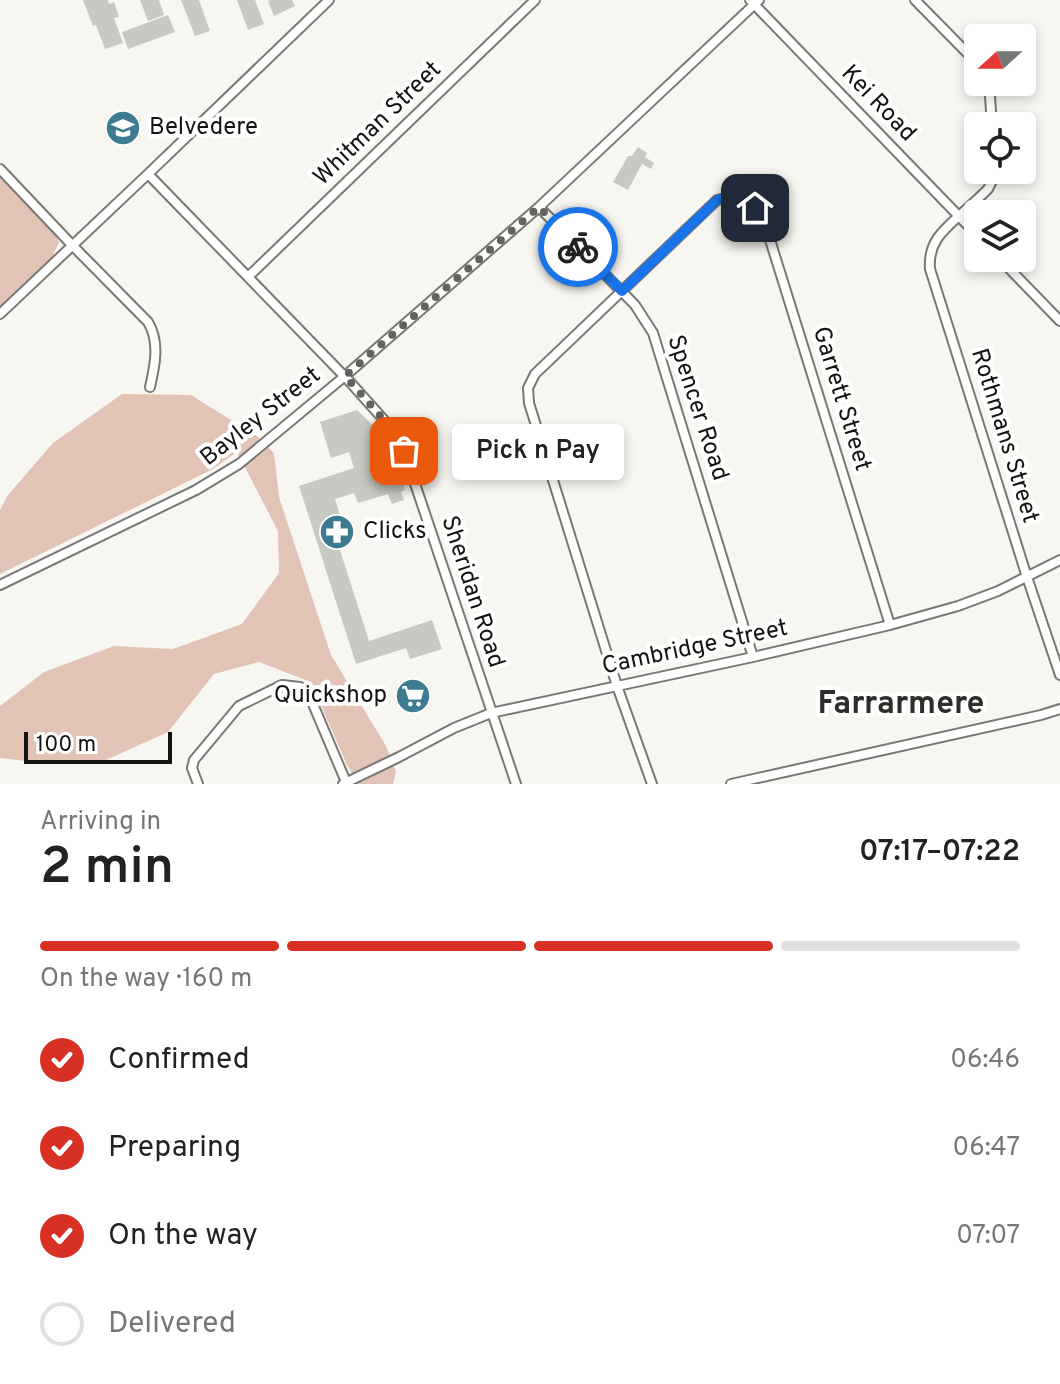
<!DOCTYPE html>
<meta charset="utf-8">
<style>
body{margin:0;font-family:Overpass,sans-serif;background:#f6f6f6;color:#222;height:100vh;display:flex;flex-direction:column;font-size:30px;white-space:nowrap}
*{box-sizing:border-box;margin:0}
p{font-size:26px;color:#767676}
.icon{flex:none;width:44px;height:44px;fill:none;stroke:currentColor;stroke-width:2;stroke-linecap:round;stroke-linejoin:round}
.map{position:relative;height:784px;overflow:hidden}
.sheet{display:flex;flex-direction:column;background:#fff;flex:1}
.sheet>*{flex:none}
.needle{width:52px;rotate:249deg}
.tools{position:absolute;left:964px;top:24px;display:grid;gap:16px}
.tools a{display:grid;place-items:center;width:72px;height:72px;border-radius:8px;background:#fff;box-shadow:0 4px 12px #0003;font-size:40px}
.scale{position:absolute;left:24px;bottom:20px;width:148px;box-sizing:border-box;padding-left:8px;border:4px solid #141311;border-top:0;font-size:22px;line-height:28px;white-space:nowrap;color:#141311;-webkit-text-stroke:6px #fff;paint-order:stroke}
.pin{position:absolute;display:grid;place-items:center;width:68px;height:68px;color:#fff;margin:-34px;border-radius:16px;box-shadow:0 4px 12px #0006}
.courier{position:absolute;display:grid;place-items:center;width:80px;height:80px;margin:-40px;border:6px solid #1a73e8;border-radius:50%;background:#fff;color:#222;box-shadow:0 2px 10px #0007}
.bubble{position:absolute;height:56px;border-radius:8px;background:#fff;box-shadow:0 4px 12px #0003;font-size:26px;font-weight:600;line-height:56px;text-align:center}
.headline em{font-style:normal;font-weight:600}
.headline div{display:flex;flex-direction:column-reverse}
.headline{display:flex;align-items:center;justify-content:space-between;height:136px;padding:0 40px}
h1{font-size:52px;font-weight:600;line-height:60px}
.bar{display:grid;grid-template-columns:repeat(4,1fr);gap:12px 8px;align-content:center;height:96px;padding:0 40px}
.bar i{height:10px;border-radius:6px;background:#e0e0e0}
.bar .active{background:#d93025}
.bar p{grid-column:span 4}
ol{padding:0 40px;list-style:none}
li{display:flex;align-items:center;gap:24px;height:88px}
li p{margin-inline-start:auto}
li .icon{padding:8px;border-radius:50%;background:#d93025;color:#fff;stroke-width:4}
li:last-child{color:#767676}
li i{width:44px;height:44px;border:4px solid #e0e0e0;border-radius:50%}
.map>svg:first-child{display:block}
.green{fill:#e2c4b7}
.building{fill:#c7c9c3}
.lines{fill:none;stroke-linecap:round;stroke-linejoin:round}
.street-casing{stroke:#7a7873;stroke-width:12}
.street{stroke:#fff;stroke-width:8}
.done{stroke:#64625f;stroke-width:8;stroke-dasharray:0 14.4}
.route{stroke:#1a73e8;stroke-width:10}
.labels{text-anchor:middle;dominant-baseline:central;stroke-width:8;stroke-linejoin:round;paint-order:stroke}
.street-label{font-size:24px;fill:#141311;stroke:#fff}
.poi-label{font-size:24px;fill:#141311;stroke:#fff;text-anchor:start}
.district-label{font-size:32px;font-weight:bold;fill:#2f2d29;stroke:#fff}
</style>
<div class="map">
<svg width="1060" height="784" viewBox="0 0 1060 784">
<rect width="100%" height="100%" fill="#f8f6f0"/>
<path class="green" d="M0 174 55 234 59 242 53 256 0 306Z
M122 394 191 395 257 436 274 453 279 497 331 655 386 746 396 771 393 784H343L355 778 347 765 311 682 259 662 214 674 168 732 106 760 53 764 0 758V706L44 672 114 646 173 649 242 624 279 573 278 531 237 452 213 469 0 574V510L8 495 53 443Z"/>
<path class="building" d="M83 0H108L109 4 114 2 119 17 114 18 123 43 105 49 96 25 93 26Z
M140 0H159L164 15 148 21Z
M181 0H199L210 31 195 36Z
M237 0H255L264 24 248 30Z
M271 0H292L295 6 274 16 268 1Z
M168 15 175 32 128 49 122 32Z
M638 147 647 153 645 157 654 163 651 169 642 164 628 190 613 182 628 156H632Z
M357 410 389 441 405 490 401 492 404 500 392 504 388 494 358 503 354 493 335 499 341 519 331 522 369 641 432 620 442 649 410 659 406 648 356 664 299 486 354 468 349 452 331 458 320 422Z"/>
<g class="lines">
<g class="street-casing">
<path id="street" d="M750 0 978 236
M915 0 978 64
M989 82 992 126
M0 169 72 245 148 322C160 342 155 365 150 387
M994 170 992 181 988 189C979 198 969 207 960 215 942 231 928 243 930 269L1027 577 1060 675
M148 174 349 381 384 420 404 451 516 784
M539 207 635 305 653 333 753 657
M999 258 1060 321
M249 276 535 0
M0 314 148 174 329 0
M0 585 196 490 239 464 345 376 539 207 759 0
M198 784 192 768 194 760 239 706 282 685 300 687 310 697 346 782
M343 784 399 757 454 728 491 713 753 657 890 625 958 606 998 591 1060 560
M652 784 617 686 529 403 528 388 535 374 717 200C744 192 753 205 766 227L890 625
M731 784 1041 715 1060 709"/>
</g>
<use href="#street" class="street"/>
</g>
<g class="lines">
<path class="done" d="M404 451 384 420 345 376 539 207 578 247"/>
<path class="route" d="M578 247 622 291 717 200C731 196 744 197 755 208"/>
</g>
<defs>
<g id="school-disc" transform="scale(1.8)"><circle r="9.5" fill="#3d7c90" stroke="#fff"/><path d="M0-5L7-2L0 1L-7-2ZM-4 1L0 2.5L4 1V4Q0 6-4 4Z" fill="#fff"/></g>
<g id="pharmacy-disc" transform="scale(1.8)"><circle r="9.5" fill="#3d7c90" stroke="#fff"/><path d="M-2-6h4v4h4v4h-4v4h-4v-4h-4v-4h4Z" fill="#fff"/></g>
<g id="supermarket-disc" transform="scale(1.8)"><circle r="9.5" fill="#3d7c90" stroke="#fff"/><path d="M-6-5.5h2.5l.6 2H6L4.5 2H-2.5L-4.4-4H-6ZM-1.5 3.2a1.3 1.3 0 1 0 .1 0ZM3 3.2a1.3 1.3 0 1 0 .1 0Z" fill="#fff"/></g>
</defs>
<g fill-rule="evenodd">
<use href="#school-disc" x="123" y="128"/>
<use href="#pharmacy-disc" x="337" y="532"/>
<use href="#supermarket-disc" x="413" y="696"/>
</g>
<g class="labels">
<g class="street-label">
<text transform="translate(878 104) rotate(46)">Kei Road</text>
<text transform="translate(378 124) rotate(-44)">Whitman Street</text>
<text transform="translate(841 399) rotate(73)">Garrett Street</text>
<text transform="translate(697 408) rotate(72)">Spencer Road</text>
<text transform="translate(261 417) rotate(-38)">Bayley Street</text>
<text transform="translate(1004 436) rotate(73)">Rothmans Street</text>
<text transform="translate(472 592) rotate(72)">Sheridan Road</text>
<text transform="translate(695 648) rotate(-12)">Cambridge Street</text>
</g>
<g class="poi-label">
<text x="149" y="128">Belvedere</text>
<text x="363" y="532">Clicks</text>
<text x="387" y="696" text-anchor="end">Quickshop</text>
</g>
<g class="district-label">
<text x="901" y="705">Farrarmere</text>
</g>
</g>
</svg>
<div class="tools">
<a><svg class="needle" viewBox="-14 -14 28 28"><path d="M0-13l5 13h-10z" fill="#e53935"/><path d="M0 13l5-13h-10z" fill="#767676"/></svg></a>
<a><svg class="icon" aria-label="locate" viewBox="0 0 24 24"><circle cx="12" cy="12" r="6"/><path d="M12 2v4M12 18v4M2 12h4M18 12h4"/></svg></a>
<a><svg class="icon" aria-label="layers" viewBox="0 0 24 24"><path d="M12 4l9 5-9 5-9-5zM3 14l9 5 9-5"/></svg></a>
</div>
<div class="scale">100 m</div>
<div class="pin" style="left:404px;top:451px;background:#ea580c"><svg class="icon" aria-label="bag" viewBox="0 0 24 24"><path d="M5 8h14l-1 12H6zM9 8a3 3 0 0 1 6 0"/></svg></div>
<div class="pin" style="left:755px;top:208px;background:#1f2937"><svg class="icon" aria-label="home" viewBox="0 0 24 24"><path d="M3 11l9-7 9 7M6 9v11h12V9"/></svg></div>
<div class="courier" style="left:578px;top:247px"><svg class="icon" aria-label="bike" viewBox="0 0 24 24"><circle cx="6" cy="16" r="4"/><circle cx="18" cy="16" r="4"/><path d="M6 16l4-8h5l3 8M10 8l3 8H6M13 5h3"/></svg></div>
<div class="bubble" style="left:452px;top:424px;width:172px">Pick n Pay</div>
</div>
<section class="sheet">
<div class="headline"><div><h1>2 min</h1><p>Arriving in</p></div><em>07:17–07:22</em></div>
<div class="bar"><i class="active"></i><i class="active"></i><i class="active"></i><i></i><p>On the way · 160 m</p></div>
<ol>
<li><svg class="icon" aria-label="check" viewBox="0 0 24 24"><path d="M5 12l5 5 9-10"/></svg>Confirmed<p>06:46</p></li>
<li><svg class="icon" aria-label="check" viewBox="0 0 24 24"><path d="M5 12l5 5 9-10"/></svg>Preparing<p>06:47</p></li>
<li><svg class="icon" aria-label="check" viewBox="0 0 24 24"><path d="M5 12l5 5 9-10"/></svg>On the way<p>07:07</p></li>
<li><i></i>Delivered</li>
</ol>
</section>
